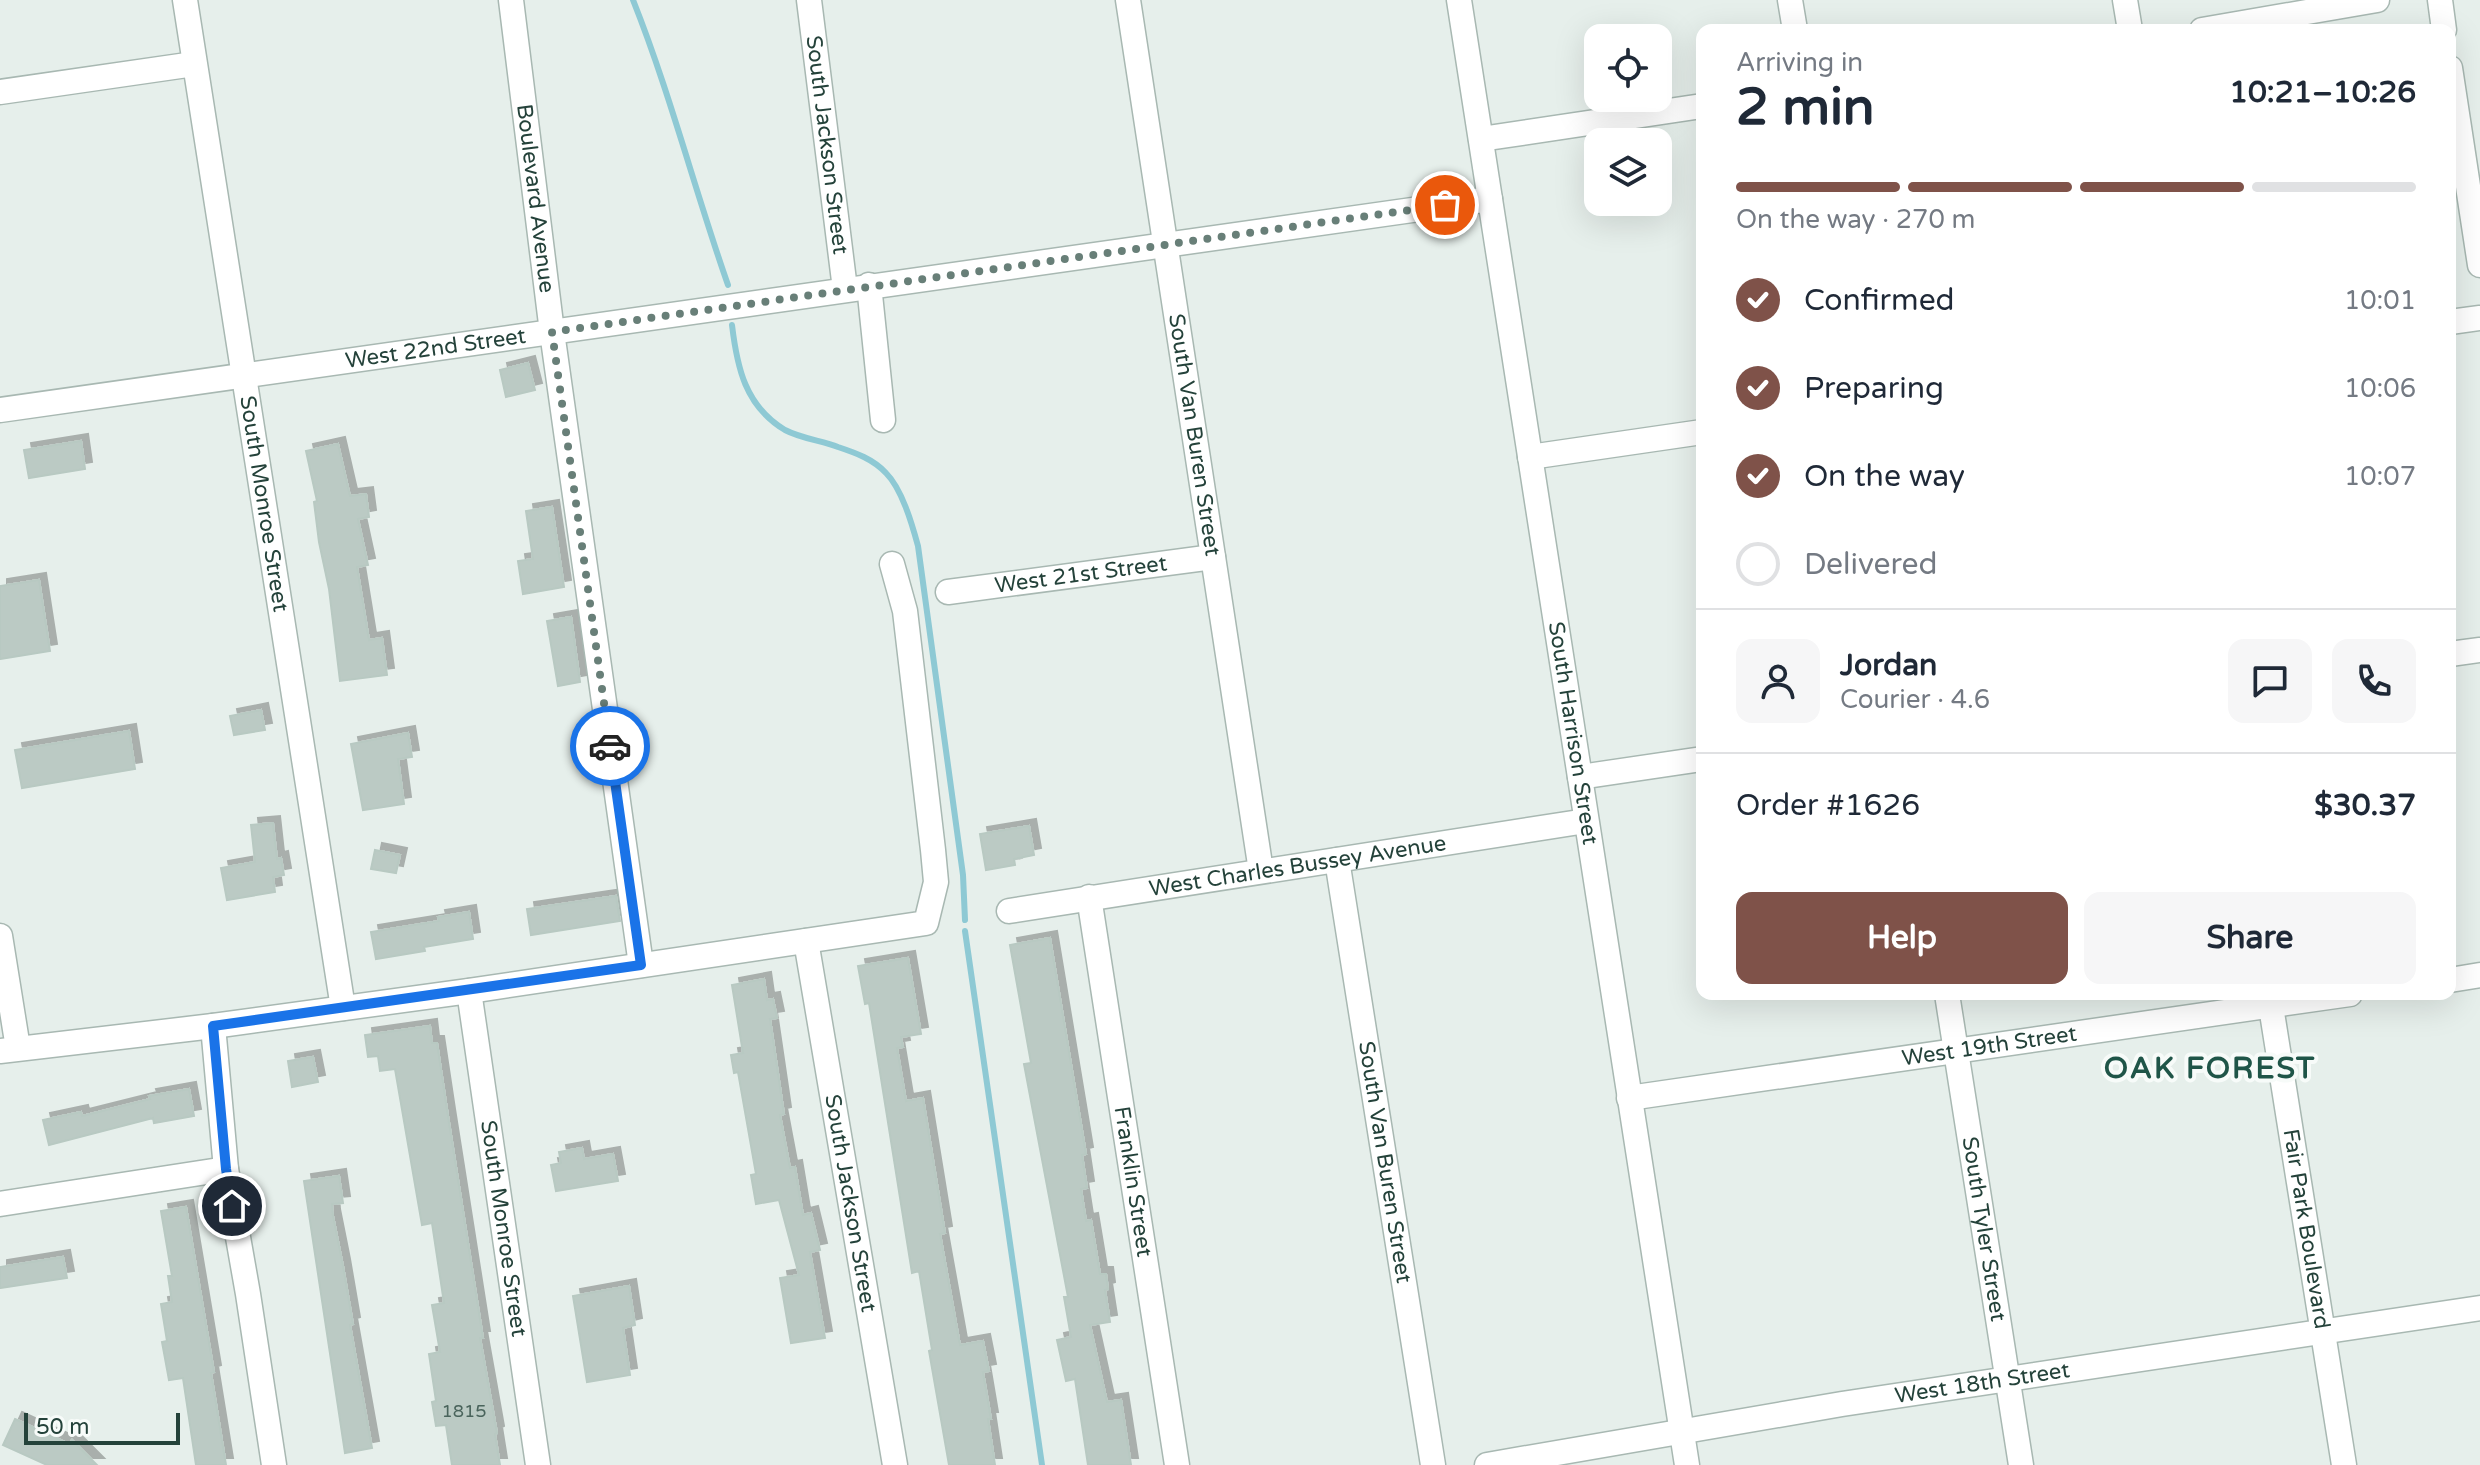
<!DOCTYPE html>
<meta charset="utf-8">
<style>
body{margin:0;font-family:"Varela Round",sans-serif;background:#f6f6f7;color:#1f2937;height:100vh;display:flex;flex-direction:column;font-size:30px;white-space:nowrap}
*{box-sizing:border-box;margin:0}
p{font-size:26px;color:#747a83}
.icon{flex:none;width:44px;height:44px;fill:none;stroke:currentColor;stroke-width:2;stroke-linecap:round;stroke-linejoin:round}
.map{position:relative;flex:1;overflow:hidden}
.details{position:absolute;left:1696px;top:24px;width:760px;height:976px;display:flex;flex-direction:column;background:#fff;border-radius:16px;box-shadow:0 8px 32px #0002}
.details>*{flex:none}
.controls{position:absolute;left:1584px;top:24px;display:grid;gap:16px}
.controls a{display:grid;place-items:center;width:88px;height:88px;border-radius:16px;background:#fff;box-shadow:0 8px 32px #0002;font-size:40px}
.scale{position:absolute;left:24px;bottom:20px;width:156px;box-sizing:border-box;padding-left:8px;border:4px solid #24423a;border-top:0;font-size:22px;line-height:28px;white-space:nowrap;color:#24423a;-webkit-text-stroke:6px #f7fbf9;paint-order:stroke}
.pin{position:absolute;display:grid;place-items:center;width:68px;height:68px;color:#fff;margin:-34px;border:4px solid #fff;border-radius:50%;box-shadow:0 2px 8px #0007}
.courier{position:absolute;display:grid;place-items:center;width:80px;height:80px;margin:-40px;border:6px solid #1a73e8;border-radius:50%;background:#fff;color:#222;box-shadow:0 2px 10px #0007}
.head em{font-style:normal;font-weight:700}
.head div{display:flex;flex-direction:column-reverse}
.head{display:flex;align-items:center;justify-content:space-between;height:136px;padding:0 40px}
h1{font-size:52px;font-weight:700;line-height:60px}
.bar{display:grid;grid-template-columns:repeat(4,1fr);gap:12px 8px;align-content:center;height:96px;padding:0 40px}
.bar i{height:10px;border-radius:6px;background:#e0e1e3}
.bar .current{background:#7f5249}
.bar p{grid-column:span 4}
.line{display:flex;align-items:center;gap:20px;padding:0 40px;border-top:2px solid #e0e1e3}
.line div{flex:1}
.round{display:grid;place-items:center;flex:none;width:84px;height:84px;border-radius:16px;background:#f6f6f7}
ol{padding:0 40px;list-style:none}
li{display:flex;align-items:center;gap:24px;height:88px}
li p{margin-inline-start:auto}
li .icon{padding:8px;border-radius:50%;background:#7f5249;color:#fff;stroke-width:4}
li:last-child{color:#747a83}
li i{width:44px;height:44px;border:4px solid #e0e1e3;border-radius:50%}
.cta{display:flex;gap:16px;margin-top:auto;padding:16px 40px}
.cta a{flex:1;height:92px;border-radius:16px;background:#7f5249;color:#fff;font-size:32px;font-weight:700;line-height:92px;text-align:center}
.cta a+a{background:#f6f6f7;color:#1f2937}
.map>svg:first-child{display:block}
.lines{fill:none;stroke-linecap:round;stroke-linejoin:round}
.stream{stroke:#8ec9d4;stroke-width:6}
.building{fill:#bbcac4;stroke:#b8c9c2;stroke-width:2;filter:url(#shadow)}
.minor-casing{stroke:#a8b8b2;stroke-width:27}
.minor{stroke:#fff;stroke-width:24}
.done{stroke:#687f78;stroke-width:8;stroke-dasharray:0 14.4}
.route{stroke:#1a73e8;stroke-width:10}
.labels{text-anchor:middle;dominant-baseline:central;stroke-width:8;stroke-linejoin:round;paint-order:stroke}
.number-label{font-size:18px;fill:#4a645c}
.street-label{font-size:22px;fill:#24423a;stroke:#f7fbf9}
.district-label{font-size:30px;font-weight:bold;letter-spacing:2px;fill:#1f5548;stroke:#f7fbf9}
</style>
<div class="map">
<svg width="2480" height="1465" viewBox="0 0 2480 1465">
<defs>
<filter id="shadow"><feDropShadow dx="7" dy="-7" stdDeviation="0" flood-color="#0004"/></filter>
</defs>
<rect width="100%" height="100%" fill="#e6efeb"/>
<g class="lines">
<path class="stream" d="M633 0C670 93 695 191 728 285
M732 325C737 367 745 406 785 430 800 438 822 441 838 447 856 453 873 459 886 473 902 489 912 524 918 546L963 875 965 920
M965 931 1042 1465"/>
</g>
<path class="building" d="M528 363 535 390 506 397 500 370Z
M81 441 85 469 29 478 24 450Z
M338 444 350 496 366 494 369 517 358 519 368 565 357 567 369 640 382 638 387 675 340 681 329 589 319 542 314 502 317 501 306 451Z
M552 507 564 587 523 594 518 561 533 559 526 511Z
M39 580 50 651 0 659V586Z
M571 617 580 682 558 686 547 621Z
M261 710 265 730 234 735 230 716Z
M129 731 135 769 22 788 15 750Z
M408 733 412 757 398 759 404 804 363 810 351 744Z
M273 823 277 859 281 858 284 875 273 877 275 892 227 900 221 868 255 862 251 825Z
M1029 826 1034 855 1014 859 1015 865 986 870 980 834Z
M375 850 400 855 396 873 371 869Z
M616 896 620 921 531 935 527 909Z
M469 912 473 939 424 947 425 951 376 959 371 932 439 921 438 917Z
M1050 938 1086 1154 1082 1155 1087 1188 1081 1189 1086 1221 1091 1220 1100 1274H1106L1108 1289 1105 1290 1110 1322 1090 1325 1107 1402 1121 1400 1131 1465H1088L1075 1379 1066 1381 1057 1340 1071 1337 1064 1297H1068L1024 1064 1031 1063 1010 945Z
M908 958 921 1034 901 1037 903 1047 897 1048 906 1101 923 1098 945 1233 940 1234 960 1345 983 1341 989 1371 983 1372 991 1419H988L995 1465H949L929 1351 932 1350 919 1271 912 1273 869 1003 865 1004 858 966Z
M764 979 767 1000 773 999 777 1018 770 1019 784 1114 780 1115 790 1168 795 1167 803 1215 811 1213 820 1250 810 1252 825 1338 791 1343 780 1278 799 1275 779 1200 756 1204 751 1175 756 1174 738 1072 734 1073 731 1055 743 1053 732 985Z
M430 1026 432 1043H437L448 1116 483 1338H480L497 1433 495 1434 500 1465H452L446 1425 436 1426 432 1402 436 1401 429 1354 440 1352 432 1305 444 1303 432 1223 422 1225 395 1069 380 1071 378 1056 368 1057 365 1035Z
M313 1057 318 1082 292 1087 288 1061Z
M189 1089 194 1116 154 1123 153 1118 49 1145 43 1120 81 1112 82 1116 150 1099 149 1096Z
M582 1148 584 1159 613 1154 618 1181 556 1191 551 1165 561 1163 559 1152Z
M339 1176 343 1203 332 1204 333 1216 343 1266 353 1324 350 1325 372 1448 345 1453 304 1181Z
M186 1207 214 1372 211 1373 226 1465H196L183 1378 169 1380 162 1342 167 1341 161 1304 172 1302 168 1276H172L161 1211Z
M63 1257 67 1278 0 1288V1267Z
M629 1286 635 1325 623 1328 630 1375 587 1382 573 1296Z
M15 1419 69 1444 72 1440 97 1465H47L3 1445Z"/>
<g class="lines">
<g class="minor-casing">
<g id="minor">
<path id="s1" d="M185 0 343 1008"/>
<path id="s2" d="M511 0 552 332 641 965"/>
<path id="s3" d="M809 0 845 289"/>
<path id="s4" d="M1128 0 1261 871"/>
<path id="s5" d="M1459 0 1687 1465"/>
<path d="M1790 0 1795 30"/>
<path d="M2125 0 2130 30"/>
<path d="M2440 0 2444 30"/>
<path d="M2202 30 2377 0"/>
<path d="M2450 68 2480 265"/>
<path d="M0 92 194 64"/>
<path d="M1481 139 1702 106"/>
<path d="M869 285 883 420"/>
<path d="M2450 322 2480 318"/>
<path id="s6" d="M0 410 1490 199"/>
<path d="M1530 457 1702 432"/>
<path id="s7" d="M948 592 1213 557"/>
<path d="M2450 654 2480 650"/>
<path d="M1580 777 1702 759"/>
<path id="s8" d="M1337 860 1433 1465"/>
<path id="s9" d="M1089 897 1177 1465"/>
<path id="s10" d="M1009 911 1586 821"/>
<path d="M0 936 18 1048"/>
<path id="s11" d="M806 941 895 1465"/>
<path d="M2450 980 2480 975"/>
<path id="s12" d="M469 991 538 1465"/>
<path id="s13" d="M1947 994 2021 1465"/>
<path id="s14" d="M2269 994 2344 1465"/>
<path d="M213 1026 226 1169 248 1294 274 1465"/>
<path d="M0 1051 213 1026 469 991 926 923 936 882 933 850 905 611 892 564"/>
<path id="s15" d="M1629 1098 2350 994"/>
<path d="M0 1204 226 1169"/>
<path id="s16" d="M1487 1465 1842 1404 2480 1308"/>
</g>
</g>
<use href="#minor" class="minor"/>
</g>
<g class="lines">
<path class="done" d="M610 746 552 332 1445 205"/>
<path class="route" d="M232 1206 226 1169 213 1026 641 965 610 746"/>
</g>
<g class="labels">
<g class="number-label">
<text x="464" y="1411">1815</text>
</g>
<g class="street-label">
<text stroke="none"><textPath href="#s3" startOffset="146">South Jackson Street</textPath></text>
<text stroke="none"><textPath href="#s2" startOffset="200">Boulevard Avenue</textPath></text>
<text stroke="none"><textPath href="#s6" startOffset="440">West 22nd Street</textPath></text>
<text stroke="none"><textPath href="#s4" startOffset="440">South Van Buren Street</textPath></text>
<text stroke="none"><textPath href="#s1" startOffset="510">South Monroe Street</textPath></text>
<text stroke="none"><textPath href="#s7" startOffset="134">West 21st Street</textPath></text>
<text stroke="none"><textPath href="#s5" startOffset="742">South Harrison Street</textPath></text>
<text stroke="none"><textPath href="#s10" startOffset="292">West Charles Bussey Avenue</textPath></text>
<text stroke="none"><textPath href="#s15" startOffset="364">West 19th Street</textPath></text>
<text stroke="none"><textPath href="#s8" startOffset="306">South Van Buren Street</textPath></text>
<text stroke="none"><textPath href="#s9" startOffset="288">Franklin Street</textPath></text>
<text stroke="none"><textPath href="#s11" startOffset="266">South Jackson Street</textPath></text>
<text stroke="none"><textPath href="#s12" startOffset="240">South Monroe Street</textPath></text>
<text stroke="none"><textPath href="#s13" startOffset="238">South Tyler Street</textPath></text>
<text stroke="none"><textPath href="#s14" startOffset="238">Fair Park Boulevard</textPath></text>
<text stroke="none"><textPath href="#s16" startOffset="502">West 18th Street</textPath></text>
</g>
<g class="district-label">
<text x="2210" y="1068">OAK FOREST</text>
</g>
</g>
</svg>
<div class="controls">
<a><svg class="icon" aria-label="locate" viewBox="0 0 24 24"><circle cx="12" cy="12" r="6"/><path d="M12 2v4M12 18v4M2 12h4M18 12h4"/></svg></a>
<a><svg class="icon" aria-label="layers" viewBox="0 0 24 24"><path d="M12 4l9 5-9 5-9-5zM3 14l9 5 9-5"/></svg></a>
</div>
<div class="scale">50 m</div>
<div class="pin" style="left:1445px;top:205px;background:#ea580c"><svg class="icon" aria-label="bag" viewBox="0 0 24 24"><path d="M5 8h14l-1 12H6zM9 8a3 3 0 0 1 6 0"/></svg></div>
<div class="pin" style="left:232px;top:1206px;background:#1f2937"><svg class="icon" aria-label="home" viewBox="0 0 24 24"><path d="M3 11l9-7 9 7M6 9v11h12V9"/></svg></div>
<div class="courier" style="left:610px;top:746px"><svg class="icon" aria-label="car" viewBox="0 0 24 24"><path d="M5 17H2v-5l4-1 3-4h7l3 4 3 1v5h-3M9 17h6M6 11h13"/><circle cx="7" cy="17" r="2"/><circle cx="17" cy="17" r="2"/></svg></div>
<section class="details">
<div class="head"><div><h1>2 min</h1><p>Arriving in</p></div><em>10:21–10:26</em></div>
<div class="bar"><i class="current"></i><i class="current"></i><i class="current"></i><i></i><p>On the way · 270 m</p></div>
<ol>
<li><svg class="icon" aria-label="check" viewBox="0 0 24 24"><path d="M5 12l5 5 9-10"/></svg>Confirmed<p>10:01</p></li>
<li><svg class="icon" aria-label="check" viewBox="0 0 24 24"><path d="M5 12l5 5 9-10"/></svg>Preparing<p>10:06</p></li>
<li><svg class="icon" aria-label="check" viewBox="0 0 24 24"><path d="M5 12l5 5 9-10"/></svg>On the way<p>10:07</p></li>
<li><i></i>Delivered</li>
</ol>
<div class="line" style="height:144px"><a class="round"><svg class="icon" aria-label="person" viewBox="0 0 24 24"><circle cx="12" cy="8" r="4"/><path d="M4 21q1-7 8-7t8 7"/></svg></a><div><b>Jordan</b><p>Courier · 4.6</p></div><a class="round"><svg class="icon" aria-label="chat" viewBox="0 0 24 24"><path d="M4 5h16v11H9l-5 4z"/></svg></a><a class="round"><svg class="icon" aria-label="phone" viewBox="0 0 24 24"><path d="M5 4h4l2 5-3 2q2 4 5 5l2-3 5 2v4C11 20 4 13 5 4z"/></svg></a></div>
<div class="line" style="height:104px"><div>Order #1626</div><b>$30.37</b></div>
<div class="cta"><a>Help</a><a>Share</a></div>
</section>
</div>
